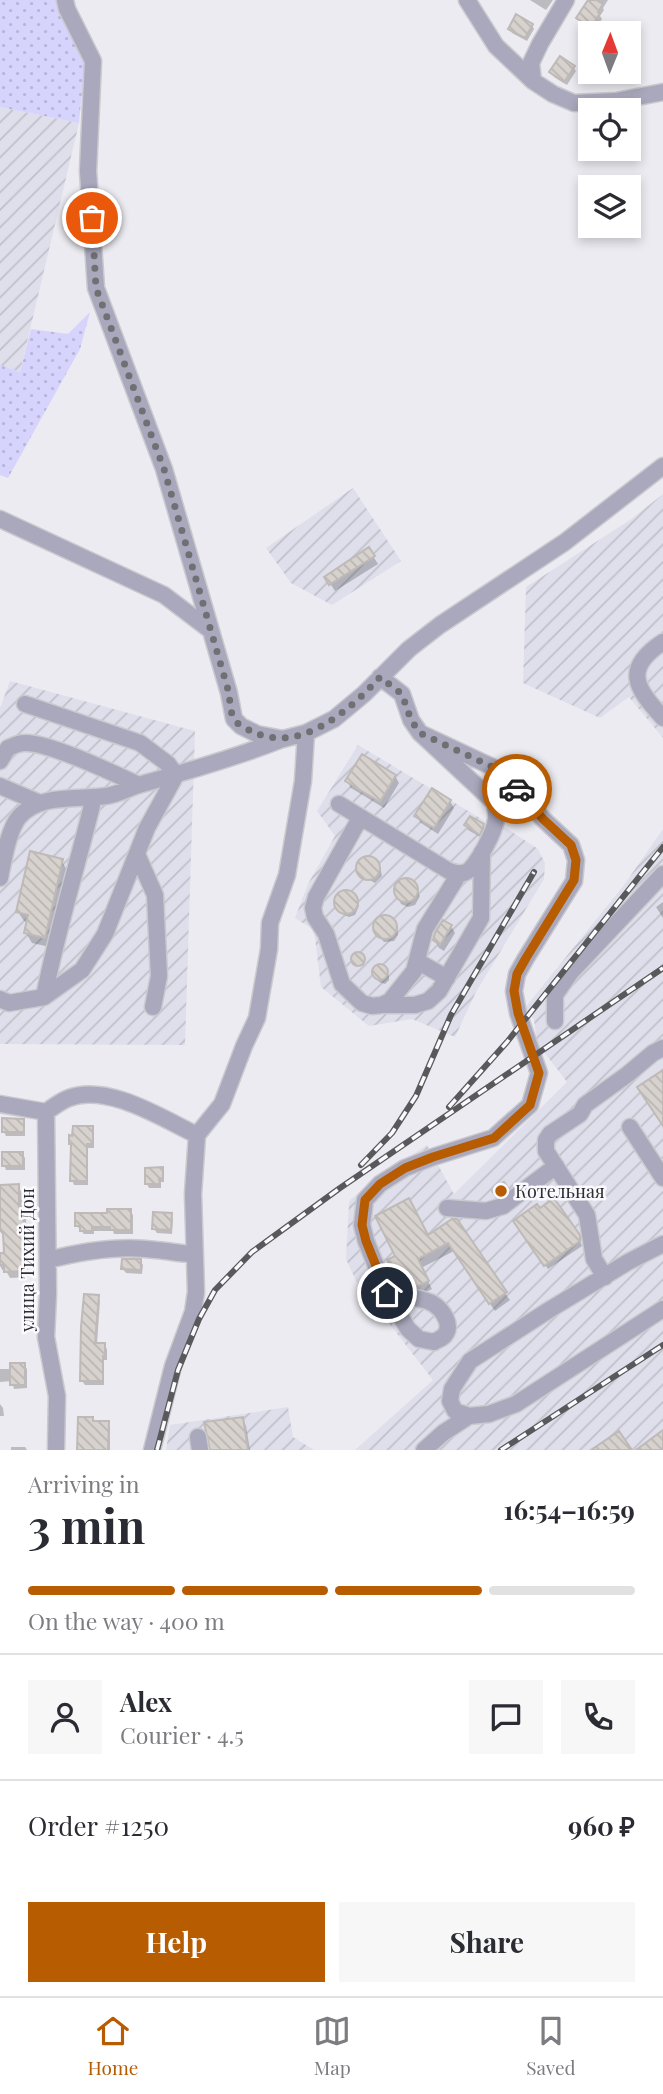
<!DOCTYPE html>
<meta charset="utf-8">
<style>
body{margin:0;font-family:"Playfair Display",serif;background:#f7f7f7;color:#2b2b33;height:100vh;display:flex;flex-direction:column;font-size:26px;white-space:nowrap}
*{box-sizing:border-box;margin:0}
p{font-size:23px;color:#7c7c81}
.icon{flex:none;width:38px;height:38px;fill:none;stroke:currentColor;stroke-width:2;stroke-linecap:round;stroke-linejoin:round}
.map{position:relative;height:1450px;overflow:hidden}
.details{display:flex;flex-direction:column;background:#fff;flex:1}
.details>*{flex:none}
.needle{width:46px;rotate:1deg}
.fabs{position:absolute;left:578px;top:21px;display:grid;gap:14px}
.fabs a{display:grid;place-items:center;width:63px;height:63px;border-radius:0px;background:#fff;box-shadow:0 4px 10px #0003;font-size:35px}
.pin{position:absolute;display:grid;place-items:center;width:60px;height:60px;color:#fff;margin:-30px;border:4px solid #fff;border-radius:50%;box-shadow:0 2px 7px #0007}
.courier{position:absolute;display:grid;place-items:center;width:70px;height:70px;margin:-35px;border:5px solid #b75c00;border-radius:50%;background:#fff;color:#222;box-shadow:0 2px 9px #0007}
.headline em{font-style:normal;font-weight:700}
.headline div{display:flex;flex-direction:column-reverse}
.headline{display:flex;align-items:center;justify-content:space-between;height:119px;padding:0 28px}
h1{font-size:46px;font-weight:700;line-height:52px}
.bar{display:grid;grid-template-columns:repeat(4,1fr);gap:10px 7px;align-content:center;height:84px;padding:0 28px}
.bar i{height:9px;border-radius:5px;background:#e1e1e2}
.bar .on{background:#b75c00}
.bar p{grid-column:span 4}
.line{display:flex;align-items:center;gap:18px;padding:0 28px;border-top:2px solid #e1e1e2}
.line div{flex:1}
.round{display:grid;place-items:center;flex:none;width:74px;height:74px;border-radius:0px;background:#f7f7f7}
.cta{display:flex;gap:14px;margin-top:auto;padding:14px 28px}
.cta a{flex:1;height:80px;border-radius:0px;background:#b75c00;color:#fff;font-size:28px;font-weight:700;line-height:80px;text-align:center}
.cta a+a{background:#f7f7f7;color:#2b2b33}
.tabs{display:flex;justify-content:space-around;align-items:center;height:98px;border-top:2px solid #e1e1e2;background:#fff;font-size:19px;color:#7c7c81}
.tabs a{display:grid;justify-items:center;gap:4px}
.tabs .on{color:#b75c00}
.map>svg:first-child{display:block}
.industrial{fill:url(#industrial-furrows)}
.grass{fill:url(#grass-dots)}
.shadow{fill:#0003}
.building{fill:url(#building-back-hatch);stroke:#bfbab7;stroke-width:2}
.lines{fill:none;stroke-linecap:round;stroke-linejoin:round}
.minor-casing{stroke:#cac9ce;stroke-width:19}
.minor{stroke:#a9a8bc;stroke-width:16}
.rail-casing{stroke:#59595c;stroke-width:6}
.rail{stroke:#f9f9fe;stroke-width:3.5;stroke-dasharray:10;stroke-linecap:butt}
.done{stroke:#707074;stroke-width:7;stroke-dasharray:0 12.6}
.route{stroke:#b75c00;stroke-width:9}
.poi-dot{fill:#b75c00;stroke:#f9f9fe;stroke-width:2.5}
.labels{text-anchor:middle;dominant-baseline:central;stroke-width:5;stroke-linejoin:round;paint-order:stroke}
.poi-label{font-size:18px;fill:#2e2e30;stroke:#f9f9fe;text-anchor:start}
.street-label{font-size:18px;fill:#2e2e30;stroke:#f9f9fe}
</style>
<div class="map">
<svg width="663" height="1450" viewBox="0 0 663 1450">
<defs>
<pattern id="industrial-furrows" width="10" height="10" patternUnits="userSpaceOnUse" patternTransform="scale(1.75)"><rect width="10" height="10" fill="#dfdfec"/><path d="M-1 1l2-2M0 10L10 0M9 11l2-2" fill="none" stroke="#c0c0cb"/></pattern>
<pattern id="grass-dots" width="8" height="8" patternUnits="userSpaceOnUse" patternTransform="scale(1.75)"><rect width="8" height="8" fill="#d6d3fc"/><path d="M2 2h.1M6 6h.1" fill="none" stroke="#b8b5d8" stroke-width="1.8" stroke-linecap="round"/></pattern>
<pattern id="building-back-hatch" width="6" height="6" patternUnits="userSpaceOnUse" patternTransform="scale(1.75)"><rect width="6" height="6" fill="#d7d2ce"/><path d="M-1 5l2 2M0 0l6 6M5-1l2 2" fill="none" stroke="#b9b5b1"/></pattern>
</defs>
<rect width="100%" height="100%" fill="#ecebf1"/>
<path class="industrial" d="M0 107 79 123 20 372 0 365Z
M353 488 401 561 332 605 291 583 266 548Z
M663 494V738L629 697 600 718 523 683 526 587 630 520Z
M10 681 195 731 185 1045 0 1044V708Z
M358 745 500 830 503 826 538 849 545 863 544 879 476 992 455 1037 412 1019 369 1026 321 987 314 930 295 918 308 884 335 836 317 811Z
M663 829V1450H355L433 1380 356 1281 346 1259 349 1203 351 1199 386 1172 427 1145 454 1194 567 1082 537 1043 534 1019 524 1009 624 885Z
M288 1407 293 1437 314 1450H166L170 1425Z"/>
<path class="grass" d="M0 0H58L85 61 79 123 0 107Z
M90 312 80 349 8 478 0 475V365L20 372 31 329 68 334Z"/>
<path class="shadow" d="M530 0H553L546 10Z
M589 0H608L603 8 604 10 600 16 602 19 594 31 580 22 578 18Z
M532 25 534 29 527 41 512 33 510 29Z
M573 67 576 71 567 85 554 77 551 72Z
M369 550 378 564 335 591 326 577Z
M395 776 399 783 384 808 351 788 347 781Z
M450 801 454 808 438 834 421 823 416 816Z
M466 825H483L485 830 482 838 468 830Z
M371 857 380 866 382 876 375 883 361 875 358 865 364 858Z
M61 860 67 870 50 947 32 943 26 933 28 922 24 921 18 912Z
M405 880 412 882 420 896 415 905 408 907 401 904 395 891 397 885Z
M347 892 353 894 359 906 355 915 349 917 342 914 336 900 338 895Z
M663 902V918L656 907Z
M388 916 397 925 398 935 394 941 384 942 376 932 375 924 381 917Z
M451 926 455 933 444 951 439 948 435 940Z
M359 955 364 965 357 966 353 960 354 957Z
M377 966 384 967 389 976V980L385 984 379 982 374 973 373 969Z
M23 1120 25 1125V1136H6L4 1132Z
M92 1128 94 1133V1148H88V1185H74L72 1180 73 1148 71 1144Z
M22 1153 25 1158V1170H6L4 1165Z
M162 1169 164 1173V1182H161V1188H149L147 1184Z
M18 1186 22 1193V1211L26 1218 28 1277 10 1278 6 1271H3L0 1266V1255H6L4 1234 0 1232V1187Z
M130 1211 133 1215V1234H114L113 1231H94V1234H84L77 1226 108 1214Z
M171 1215 173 1219 172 1234 157 1233 154 1229Z
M452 1221 510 1300 495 1311 454 1251 421 1268 432 1289 421 1295 406 1292 401 1284 427 1237Z
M518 1226 578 1236 582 1246 548 1269Z
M140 1261 143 1265 142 1274 126 1273 123 1269Z
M98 1296 100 1301 97 1344 104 1345 107 1349V1360H104V1385H85L82 1381Z
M24 1365 27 1369V1388L14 1389 12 1381 0 1382V1369H12Z
M0 1404 3 1408 4 1416H0Z
M242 1418 246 1426 250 1450H212Z
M79 1419H92L94 1423H108L110 1427V1450H78Z
M11 1447H25L27 1450H5H11Z"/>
<path class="building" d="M588 0H596L603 4 598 12 600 13 591 28 576 18Z
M516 14 533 24 525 38 508 29Z
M560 56 575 66 564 82 549 72Z
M369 547 375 556 329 585 324 577Z
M362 754 396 775 380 802 345 781Z
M432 788 451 800 434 828 414 816Z
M470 816 484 824 480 835 464 825Z
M30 851 63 859 45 938 24 933 28 915 16 912Z
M356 868a12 12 0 1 1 24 0a12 12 0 1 1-24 0Z
M394 890a12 12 0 1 1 24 0a12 12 0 1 1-24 0Z
M334 902a12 12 0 1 1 24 0a12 12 0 1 1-24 0Z
M373 927a12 12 0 1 1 24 0a12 12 0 1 1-24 0Z
M443 920 452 925 440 945 433 940 435 933Z
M351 959a7 7 0 1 1 14 0a7 7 0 1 1-14 0Z
M372 972a8 8 0 1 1 16 0a8 8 0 1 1-16 0Z
M663 1070V1126L637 1087Z
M2 1118 24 1119V1132H2Z
M73 1126H93V1144H87V1181H70L71 1144H69V1135L72 1136Z
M2 1152H23V1166H2Z
M163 1167V1178L159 1179 160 1184H145V1168Z
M504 1182 509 1189 496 1197 492 1191Z
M19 1184V1210L23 1209 26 1271 4 1272V1265H0V1253H4L3 1234 0 1228V1185Z
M409 1198 428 1235 452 1219H457L507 1292 489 1304 448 1243 418 1259 429 1281 416 1287 400 1285 387 1260 395 1256 375 1216Z
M554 1198 580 1235V1241L544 1266 513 1221 537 1204 540 1208Z
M107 1209H131V1230H110V1227H92V1231H80V1226H75V1213H107Z
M153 1212 172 1213 171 1230 152 1229Z
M122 1259H141V1270L121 1269Z
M84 1294 99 1295 95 1343H105V1356H103V1381H80L81 1327Z
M10 1363H25V1385H10Z
M78 1417H93V1421H109L108 1450H77Z
M243 1417 248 1450H210L204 1422Z
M663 1430V1450H636Z
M619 1431 632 1450H591Z"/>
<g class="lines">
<g class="minor-casing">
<path id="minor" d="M65 0 67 9 93 61 88 171 96 288 164 469 229 693 234 719 241 726 257 734 283 739 306 733
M467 0 496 46 533 81 553 94 574 103 616 101 663 92
M533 81 531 63 540 44 566 0
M0 519 164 595 210 630
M663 642C622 669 636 688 663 718
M25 704 140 743 168 764 176 775
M0 761 8 748C13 746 19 743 24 743 47 741 115 774 139 785
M0 786 40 803
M339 804 449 871C455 873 460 875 466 872 476 868 495 831 496 819 497 814 495 808 495 803L420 733 411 720 402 694 380 677
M360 818 316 897 313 908 315 917 326 934 342 984 362 1003 372 1006 382 1005 390 1001 414 971 425 929 459 874
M137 854 155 895 159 976 153 1007
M0 878C3 862 8 830 19 817 40 793 78 800 106 796 118 795 130 787 142 784 189 771 234 758 280 740
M417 961 447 978
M44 997C57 930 78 864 94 797
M0 999 9 1003 44 997 82 970 105 934 147 828 176 775
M382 1005H415L428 1001 439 991 481 918 482 852
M555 1021V995L571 972 663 874
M0 1104 46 1112C53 1107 61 1101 69 1098 108 1083 163 1119 197 1135
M46 1112 48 1294 46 1337 57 1396 56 1450
M630 1127 663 1178
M447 1208 486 1211 503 1206 556 1166
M663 1244 628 1262 549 1310 470 1361 452 1389 450 1401 455 1411 469 1416 489 1414 516 1404 663 1309
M48 1260C82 1251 121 1245 156 1250 170 1251 181 1254 194 1254
M605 1277 594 1259 587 1215 546 1151V1140L550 1134 580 1114 585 1105 628 1074 653 1053 663 1048
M387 1293C401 1296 419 1297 432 1303 442 1309 454 1325 444 1336 441 1339 437 1340 434 1342L419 1339 408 1329 387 1293 366 1241 362 1225 365 1200 380 1184 405 1168 433 1157 493 1138 530 1105 539 1073 518 1013 514 991 517 974 526 958 574 881 576 860 571 845 543 819 501 771 420 733
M198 1437 200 1450
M152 1450 173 1366 193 1312 196 1292 193 1194 197 1135 222 1104 244 1046 257 1018 269 949 270 923 287 875 303 781 306 733 334 719 364 694 409 649 440 625 565 542 663 466
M424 1450 443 1433 469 1416"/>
</g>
<use href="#minor" class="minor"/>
<g class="rail-casing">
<path id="rail" d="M449 1107 507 1042 663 847
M361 1165 392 1133 416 1096 451 1015 534 872
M157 1450 178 1370 199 1319 215 1290 252 1252 340 1188 663 968
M501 1450 663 1345"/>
</g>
<use href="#rail" class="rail"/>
</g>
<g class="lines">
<path class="done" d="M92 218 96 288 164 469 229 693C230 701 230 714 235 720 239 726 247 729 253 732 301 754 350 710 380 677L402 694 411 720 420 733 501 771 517 789"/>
<path class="route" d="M387 1293 366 1241 362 1225 365 1200 380 1184 405 1168 433 1157 494 1138 530 1105 539 1073 518 1013 514 991 517 974 526 958 574 880 576 860 571 845 543 819 517 789"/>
</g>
<circle class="poi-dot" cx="501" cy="1191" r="7"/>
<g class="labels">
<g class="poi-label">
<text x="515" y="1191">Котельная</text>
</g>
<g class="street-label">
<text transform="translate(27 1260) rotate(-90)">улица Тихий Дон</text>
</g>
</g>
</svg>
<div class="fabs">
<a><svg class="needle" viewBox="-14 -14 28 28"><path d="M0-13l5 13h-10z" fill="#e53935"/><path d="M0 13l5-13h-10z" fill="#7c7c81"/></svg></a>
<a><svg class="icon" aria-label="locate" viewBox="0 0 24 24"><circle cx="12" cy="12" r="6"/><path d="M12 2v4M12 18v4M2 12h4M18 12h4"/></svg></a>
<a><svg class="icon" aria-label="layers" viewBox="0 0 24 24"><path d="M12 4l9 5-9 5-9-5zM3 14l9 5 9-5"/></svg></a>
</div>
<div class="pin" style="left:92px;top:218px;background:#ea580c"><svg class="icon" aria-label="bag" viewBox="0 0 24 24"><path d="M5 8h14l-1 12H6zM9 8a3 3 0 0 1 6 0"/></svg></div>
<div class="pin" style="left:387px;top:1293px;background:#1f2937"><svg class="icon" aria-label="home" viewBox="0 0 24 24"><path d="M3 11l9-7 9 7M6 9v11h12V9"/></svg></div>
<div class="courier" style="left:517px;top:789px"><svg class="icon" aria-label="car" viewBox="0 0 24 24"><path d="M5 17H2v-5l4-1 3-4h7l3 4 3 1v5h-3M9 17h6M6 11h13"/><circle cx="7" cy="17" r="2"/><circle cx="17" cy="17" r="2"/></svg></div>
</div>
<section class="details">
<div class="headline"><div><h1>3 min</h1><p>Arriving in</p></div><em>16:54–16:59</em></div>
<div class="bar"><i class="on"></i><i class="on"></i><i class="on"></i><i></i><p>On the way · 400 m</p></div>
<div class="line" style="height:126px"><a class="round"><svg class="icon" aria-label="person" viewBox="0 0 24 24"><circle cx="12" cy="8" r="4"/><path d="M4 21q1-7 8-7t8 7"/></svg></a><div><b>Alex</b><p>Courier · 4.5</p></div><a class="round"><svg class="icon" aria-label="chat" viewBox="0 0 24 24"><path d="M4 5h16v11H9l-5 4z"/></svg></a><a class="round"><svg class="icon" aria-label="phone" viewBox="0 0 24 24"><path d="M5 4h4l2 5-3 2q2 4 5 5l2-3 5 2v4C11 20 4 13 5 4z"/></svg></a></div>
<div class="line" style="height:91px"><div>Order #1250</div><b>960 ₽</b></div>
<div class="cta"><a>Help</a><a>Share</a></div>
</section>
<nav class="tabs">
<a class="on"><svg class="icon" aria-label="home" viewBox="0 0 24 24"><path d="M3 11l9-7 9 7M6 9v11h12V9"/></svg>Home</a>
<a><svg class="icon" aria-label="map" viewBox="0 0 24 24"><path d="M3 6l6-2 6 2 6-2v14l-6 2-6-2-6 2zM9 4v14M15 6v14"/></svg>Map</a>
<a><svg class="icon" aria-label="saved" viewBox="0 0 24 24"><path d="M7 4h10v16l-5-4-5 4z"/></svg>Saved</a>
</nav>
